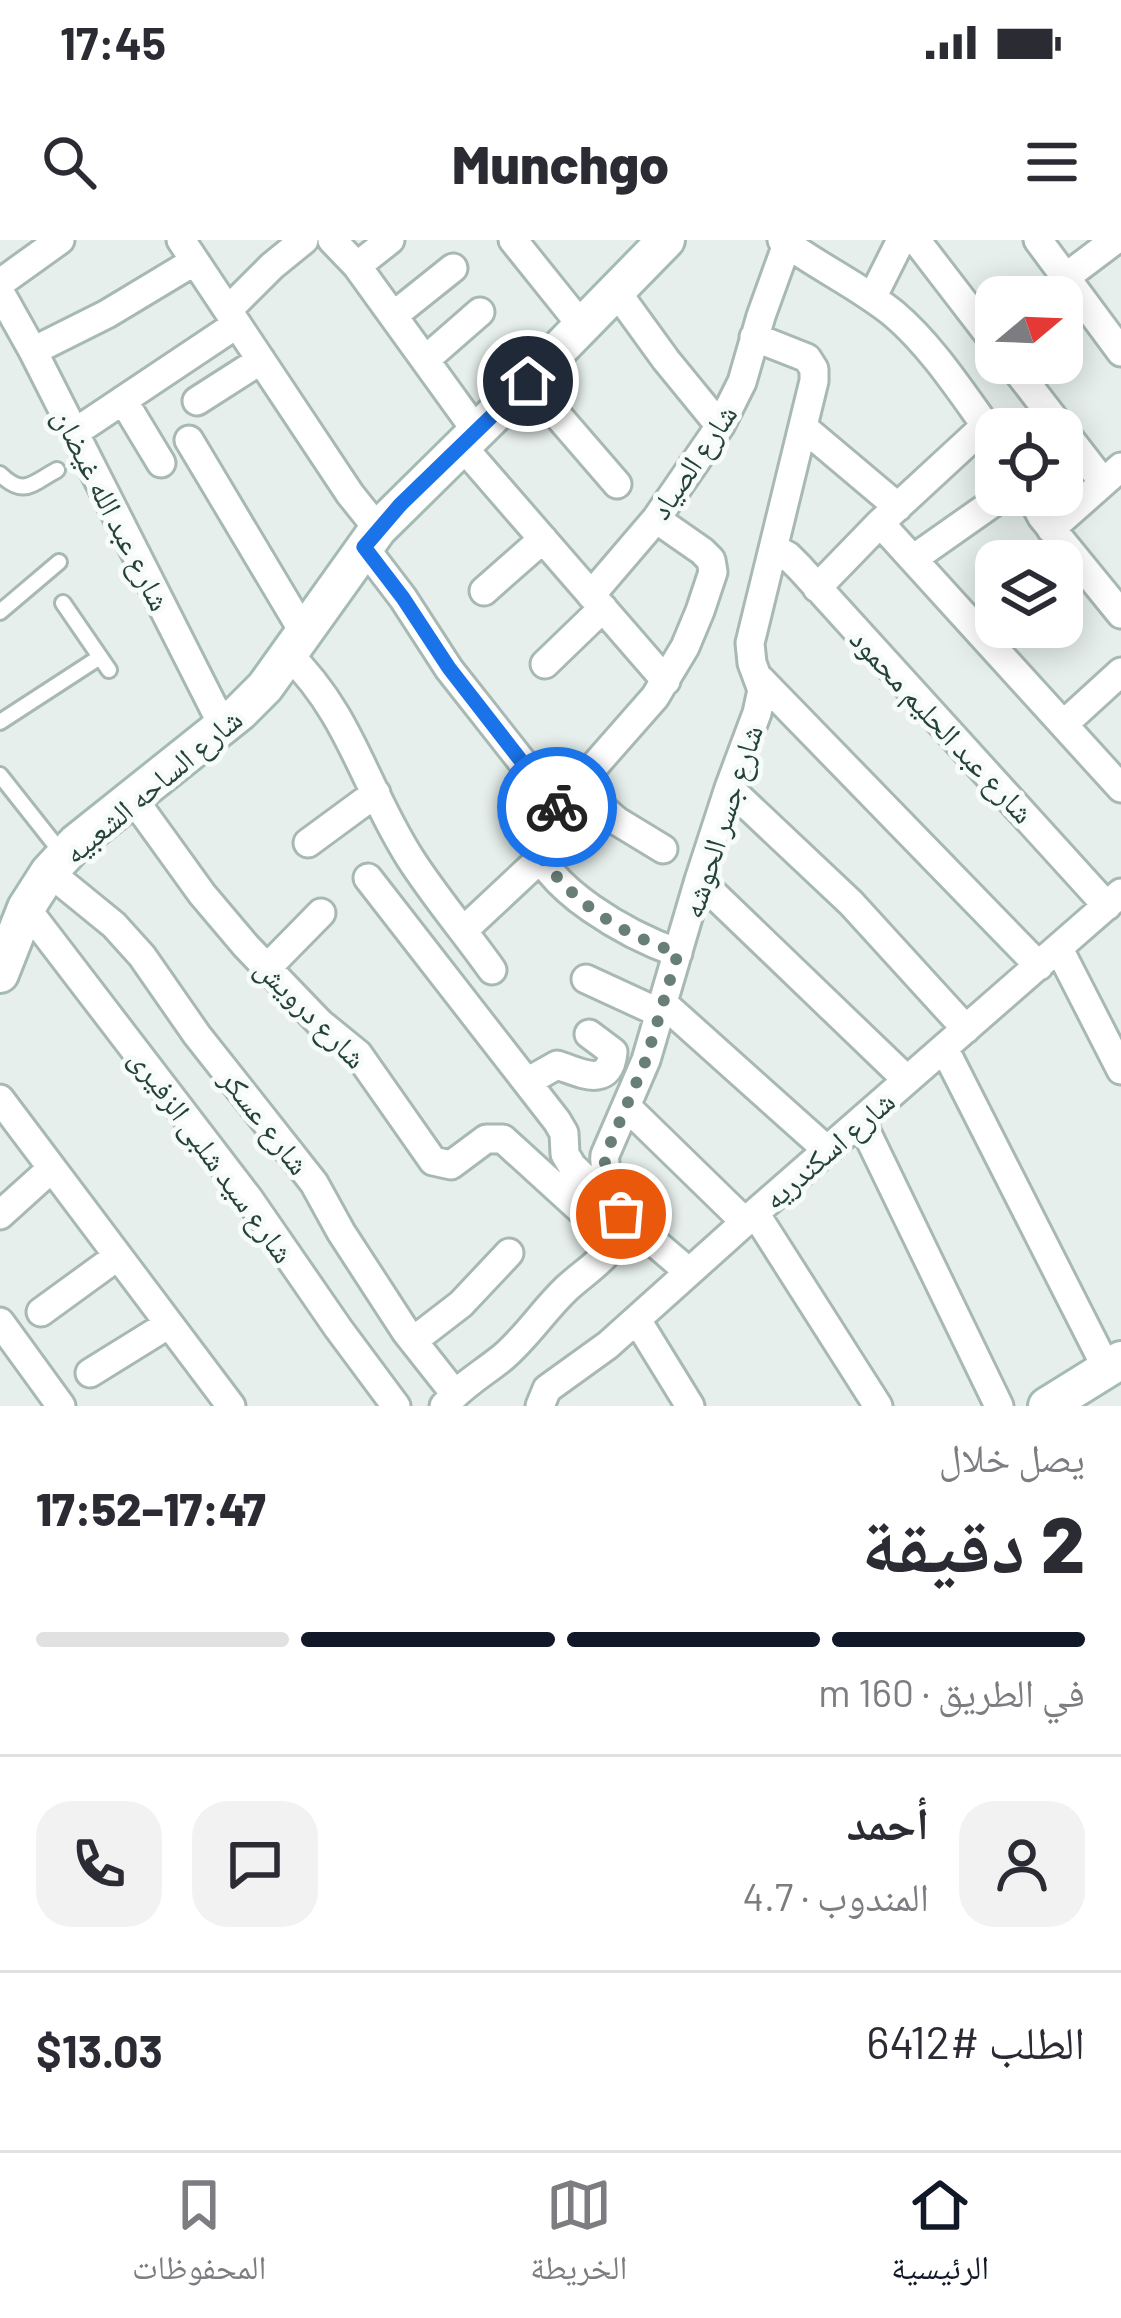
<!DOCTYPE html>
<html lang="ar">
<meta charset="utf-8">
<style>
body{margin:0;font-family:Barlow,"Noto Naskh Arabic",sans-serif;background:#f2f2f3;color:#2b2b33;direction:rtl;height:100vh;display:flex;flex-direction:column;font-size:45px;white-space:nowrap}
*{box-sizing:border-box;margin:0}
p{font-size:39px;color:#7c7c81}
.icon{flex:none;width:66px;height:66px;fill:none;stroke:currentColor;stroke-width:2;stroke-linecap:round;stroke-linejoin:round}
.map{position:relative;height:1166px;overflow:hidden;direction:ltr}
.details{display:flex;flex-direction:column;background:#fff;flex:1}
.details>*{flex:none}
.needle{width:78px;rotate:71deg}
.tools{position:absolute;left:975px;top:36px;display:grid;gap:24px}
.tools a{display:grid;place-items:center;width:108px;height:108px;border-radius:24px;background:#fff;box-shadow:0 6px 30px #0003;font-size:60px}
.pin{position:absolute;display:grid;place-items:center;width:102px;height:102px;color:#fff;margin:-51px;border:6px solid #fff;border-radius:50%;box-shadow:0 3px 12px #0007}
.courier{position:absolute;display:grid;place-items:center;width:120px;height:120px;margin:-60px;border:9px solid #1a73e8;border-radius:50%;background:#fff;color:#222;box-shadow:0 3px 15px #0007}
.overview em{font-style:normal;font-weight:800}
.overview div{display:flex;flex-direction:column-reverse}
.overview{display:flex;align-items:center;justify-content:space-between;height:204px;padding:0 36px}
h1{font-size:78px;font-weight:800;line-height:90px}
.bar{display:grid;grid-template-columns:repeat(4,1fr);gap:18px 12px;align-content:center;height:144px;padding:0 36px}
.bar i{height:15px;border-radius:9px;background:#e1e1e2}
.bar .current{background:#111827}
.bar p{grid-column:span 4}
.line{display:flex;align-items:center;gap:30px;padding:0 36px;border-top:3px solid #e1e1e2}
.line div{flex:1}
.round{display:grid;place-items:center;flex:none;width:126px;height:126px;border-radius:36px;background:#f2f2f3}
.status{display:flex;justify-content:space-between;align-items:center;height:84px;padding:0 60px;background:#fff;direction:ltr}
.status svg{height:33px;fill:currentColor}
header{display:flex;justify-content:space-between;align-items:center;height:156px;padding:0 36px;background:#fff;font-size:54px;font-weight:800}
.tab-bar{display:flex;justify-content:space-around;align-items:center;height:168px;border-top:3px solid #e1e1e2;background:#fff;font-size:33px;color:#7c7c81}
.tab-bar a{display:grid;justify-items:center;gap:6px}
.tab-bar .current{color:#111827}
.map>svg:first-child{display:block}
.lines{fill:none;stroke-linecap:round;stroke-linejoin:round}
.lane-casing{stroke:#a8b8b2;stroke-width:20}
.street-casing{stroke:#a8b8b2;stroke-width:33}
.secondary-casing{stroke:#a4bbb3;stroke-width:42}
.lane{stroke:#fff;stroke-width:14}
.street{stroke:#fff;stroke-width:27}
.secondary{stroke:#fff;stroke-width:36}
.done{stroke:#687f78;stroke-width:12;stroke-dasharray:0 21.6}
.route{stroke:#1a73e8;stroke-width:15}
.labels{text-anchor:middle;dominant-baseline:central;stroke-width:10;stroke-linejoin:round;paint-order:stroke}
.street-label{font-size:30px;fill:#24423a;stroke:#f7fbf9}
</style>
<div class="status"><b>17:45</b><svg viewBox="0 0 49 12"><path d="M0 12V9h3v3zM5 12V6h3v6zM10 12V3h3v9zM15 12V0h3v12zM26 1h20v11H26zM47 4h2v5h-2z"/></svg></div>
<header><svg class="icon" aria-label="menu" viewBox="0 0 24 24"><path d="M4 6h16M4 12h16M4 18h16"/></svg>Munchgo<svg class="icon" aria-label="search" viewBox="0 0 24 24"><circle cx="10" cy="10" r="6"/><path d="M15 15l6 6"/></svg></header>
<div class="map">
<svg width="1121" height="1166" viewBox="0 0 1121 1166">
<rect width="100%" height="100%" fill="#e6efeb"/>
<g class="lines">
<g class="lane-casing">
<path id="lane" d="M0 234C24 257 31 244 57 230
M63 363 109 430
M0 372 59 322
M0 482 100 417
M0 535 64 616"/>
</g>
<g class="street-casing">
<path id="street" d="M181 0 350 254 378 289
M332 0 357 26 477 192
M513 0 582 86
M782 0C818 27 860 46 894 74 934 108 965 158 996 200
M916 0 996 104
M1038 0 1121 112
M357 26 390 0
M1066 37 1115 0
M0 43 60 0
M616 51 666 120 720 186
M0 52 33 111 224 488
M872 58 901 0
M228 70 272 26 304 0
M393 76 453 28
M33 111 107 74 195 21
M425 120 480 72
M1011 123 1062 189
M528 141 617 244
M123 160 161 223
M197 161 261 120
M803 187 898 267
M1062 189 1103 242
M74 193 237 84
M189 200 303 391
M462 206 666 441
M1030 255 1042 277 1121 374
M656 279 702 311 711 320 713 332 700 371 685 407 655 457 532 597C544 650 630 696 678 713
M880 283 1121 548
M1051 289 1121 227
M364 307 403 358 449 429 557 566
M775 309 788 316 800 328 1107 666
M913 319 1004 255
M817 348 880 283 985 186
M484 351 543 299
M591 355 656 279 720 186 742 142 761 76 787 4
M288 414C351 475 365 548 410 618 435 657 465 692 492 730
M545 424 603 368
M760 439 1039 726
M1064 484 1121 432
M576 546 617 581 663 609
M729 548 851 663 966 789
M132 557 202 654 246 706 320 783 358 814 433 921 451 925 486 899H503L615 1001
M308 603 376 553
M49 632 114 685 142 716 197 795 314 943 341 992 406 1092 455 1154
M368 638 557 881 564 893 565 914 572 926 621 974 689 1032
M699 640 907 840
M26 668 249 959 338 1088 396 1166
M464 690 541 618
M1059 709 1121 830
M267 728 321 673
M586 739 662 774
M664 764 827 910
M944 808 1107 1129
M527 842 557 825C580 832 609 850 613 812L589 794
M0 859 231 1166
M628 868 745 982
M861 881 999 1166
M755 973 878 1166
M0 975 52 928
M41 1072 118 1016
M637 1080 690 1166
M0 1082 61 1166
M413 1101 461 1064 509 1013
M90 1133 169 1084
M444 1166C461 1146 482 1134 502 1118 526 1098 543 1071 566 1049 586 1030 614 1016 620 987 626 957 602 942 605 915L646 820 699 640 729 548 757 473 762 450 752 423 750 403 814 141V129L807 118 754 97
M540 1166 547 1149 608 1105 755 973 1121 653"/>
</g>
<g class="secondary-casing">
<path id="secondary" d="M0 734 26 668 49 632 76 603 240 472 265 447 378 289 528 141 666 0
M1047 1166 1121 1120"/>
</g>
<use href="#lane" class="lane"/>
<use href="#street" class="street"/>
<use href="#secondary" class="secondary"/>
</g>
<g class="lines">
<path class="done" d="M557 567 532 598C535 611 542 619 551 630 585 671 628 696 678 713L646 820 605 916C603 937 618 953 621 974"/>
<path class="route" d="M528 141 400 265 364 307 403 358 449 428 557 567"/>
</g>
<g class="labels">
<g class="street-label">
<text transform="translate(692 221) rotate(-56)">شارع الصياد</text>
<text transform="translate(113 269) rotate(63)">شارع عبد الله غيضان</text>
<text transform="translate(943 485) rotate(47)">شارع عبد الحليم محمود</text>
<text transform="translate(152 545) rotate(-40)">شارع الساحه الشعبيه</text>
<text transform="translate(721 581) rotate(-72)">شارع جسر الحوشه</text>
<text transform="translate(312 772) rotate(45)">شارع درويش</text>
<text transform="translate(266 881) rotate(52)">شارع عسكر</text>
<text transform="translate(828 909) rotate(-41)">شارع اسكندريه</text>
<text transform="translate(213 915) rotate(54)">شارع سيد شلبى الزفيرى</text>
</g>
</g>
</svg>
<div class="tools">
<a><svg class="needle" viewBox="-14 -14 28 28"><path d="M0-13l5 13h-10z" fill="#e53935"/><path d="M0 13l5-13h-10z" fill="#7c7c81"/></svg></a>
<a><svg class="icon" aria-label="locate" viewBox="0 0 24 24"><circle cx="12" cy="12" r="6"/><path d="M12 2v4M12 18v4M2 12h4M18 12h4"/></svg></a>
<a><svg class="icon" aria-label="layers" viewBox="0 0 24 24"><path d="M12 4l9 5-9 5-9-5zM3 14l9 5 9-5"/></svg></a>
</div>
<div class="pin" style="left:621px;top:974px;background:#ea580c"><svg class="icon" aria-label="bag" viewBox="0 0 24 24"><path d="M5 8h14l-1 12H6zM9 8a3 3 0 0 1 6 0"/></svg></div>
<div class="pin" style="left:528px;top:141px;background:#1f2937"><svg class="icon" aria-label="home" viewBox="0 0 24 24"><path d="M3 11l9-7 9 7M6 9v11h12V9"/></svg></div>
<div class="courier" style="left:557px;top:567px"><svg class="icon" aria-label="bike" viewBox="0 0 24 24"><circle cx="6" cy="16" r="4"/><circle cx="18" cy="16" r="4"/><path d="M6 16l4-8h5l3 8M10 8l3 8H6M13 5h3"/></svg></div>
</div>
<section class="details">
<div class="overview"><div><h1>2 دقيقة</h1><p>يصل خلال</p></div><em>17:47–17:52</em></div>
<div class="bar"><i class="current"></i><i class="current"></i><i class="current"></i><i></i><p>في الطريق · 160 m</p></div>
<div class="line" style="height:216px"><a class="round"><svg class="icon" aria-label="person" viewBox="0 0 24 24"><circle cx="12" cy="8" r="4"/><path d="M4 21q1-7 8-7t8 7"/></svg></a><div><b>أحمد</b><p>المندوب · 4.7</p></div><a class="round"><svg class="icon" aria-label="chat" viewBox="0 0 24 24"><path d="M4 5h16v11H9l-5 4z"/></svg></a><a class="round"><svg class="icon" aria-label="phone" viewBox="0 0 24 24"><path d="M5 4h4l2 5-3 2q2 4 5 5l2-3 5 2v4C11 20 4 13 5 4z"/></svg></a></div>
<div class="line" style="height:156px"><div>الطلب #6412</div><b>$13.03</b></div>
</section>
<nav class="tab-bar">
<a class="current"><svg class="icon" aria-label="home" viewBox="0 0 24 24"><path d="M3 11l9-7 9 7M6 9v11h12V9"/></svg>الرئيسية</a>
<a><svg class="icon" aria-label="map" viewBox="0 0 24 24"><path d="M3 6l6-2 6 2 6-2v14l-6 2-6-2-6 2zM9 4v14M15 6v14"/></svg>الخريطة</a>
<a><svg class="icon" aria-label="saved" viewBox="0 0 24 24"><path d="M7 4h10v16l-5-4-5 4z"/></svg>المحفوظات</a>
</nav>
